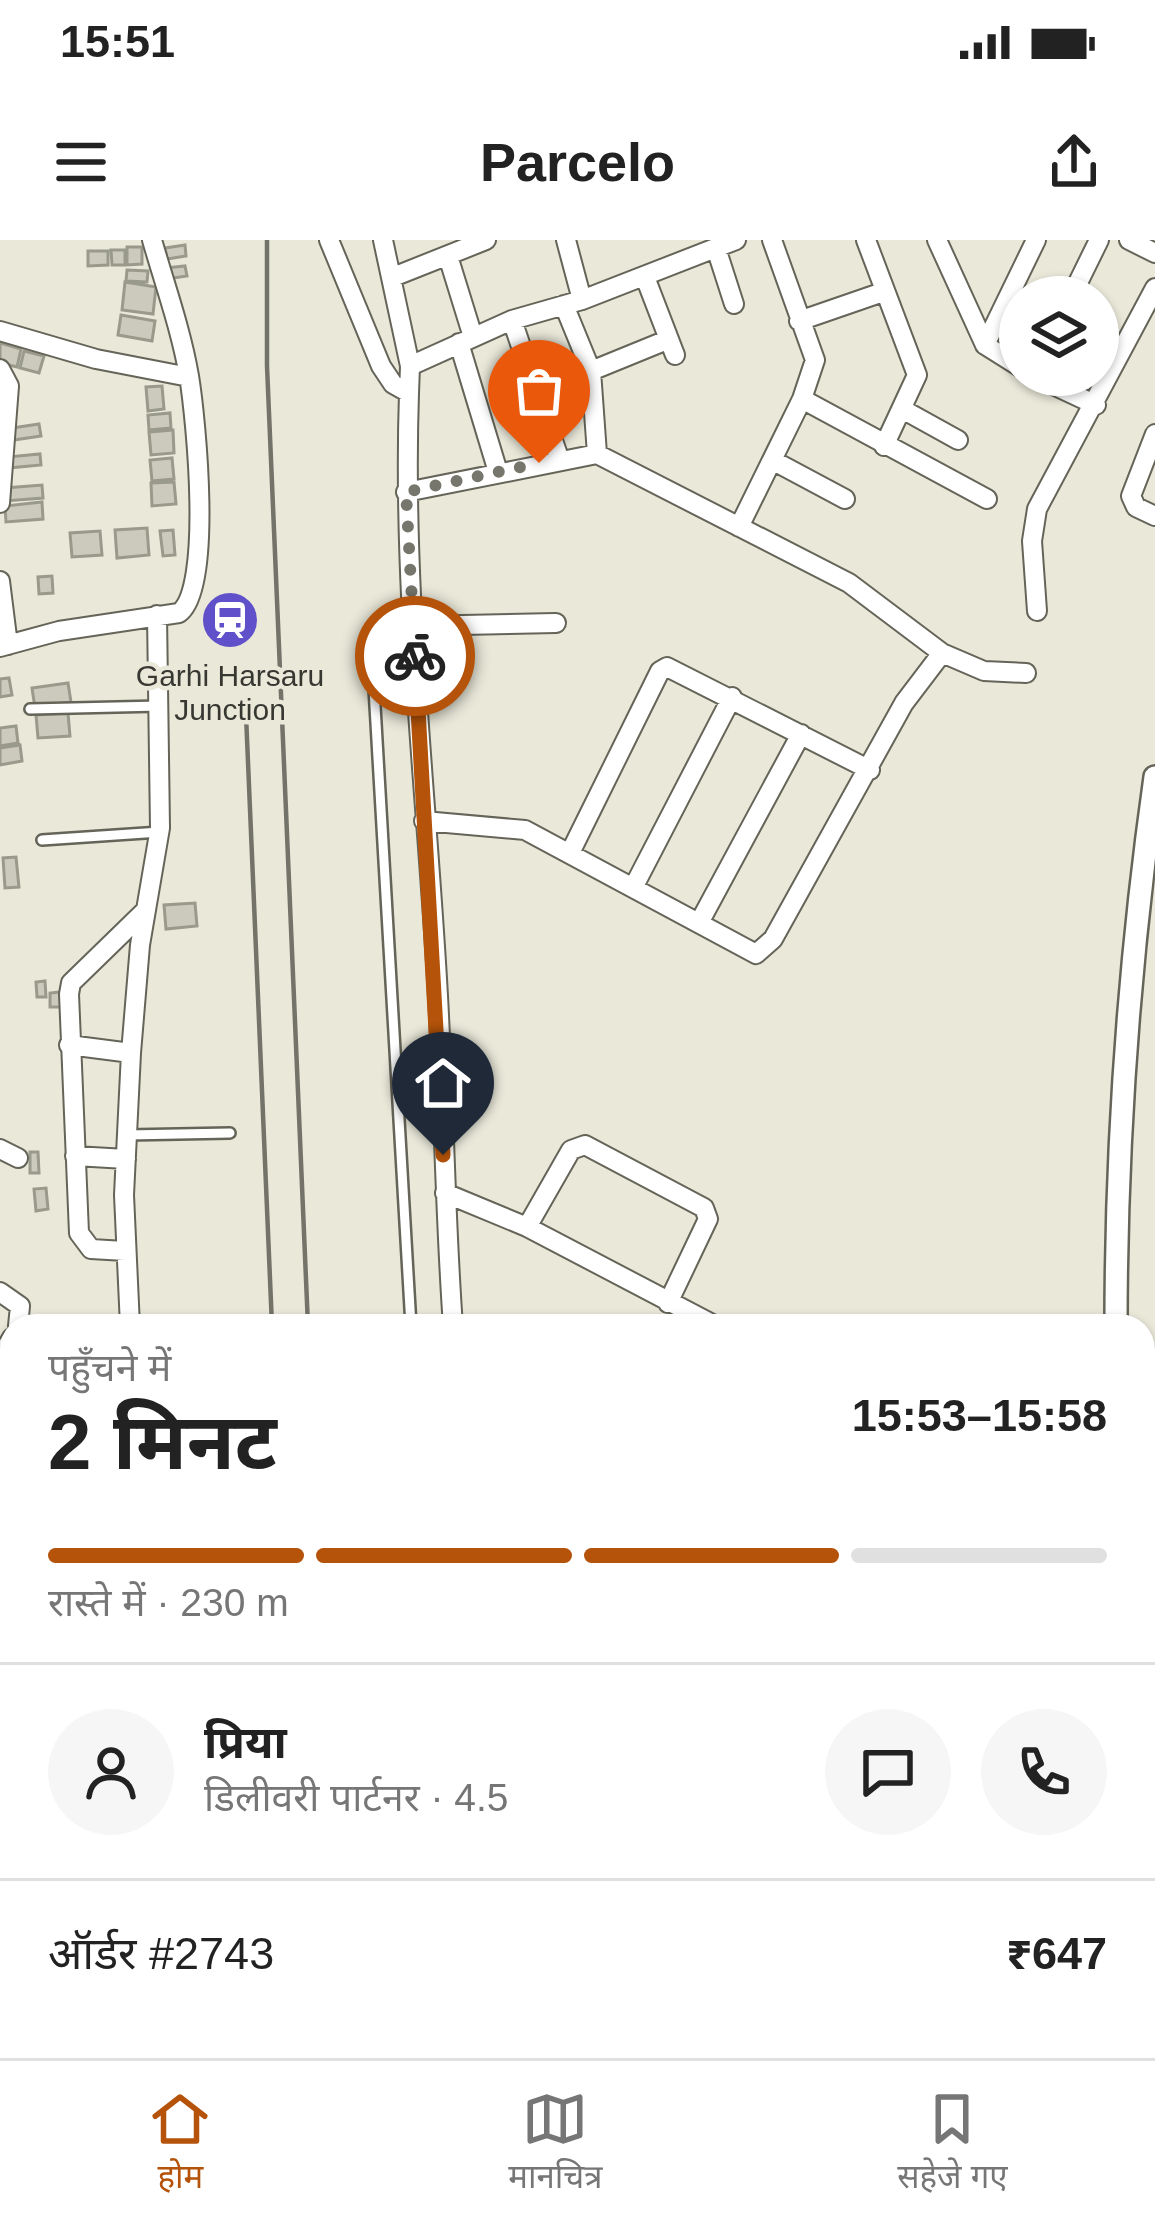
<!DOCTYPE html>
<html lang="hi">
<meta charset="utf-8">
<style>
body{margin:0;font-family:Helvetica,"Noto Sans Devanagari",sans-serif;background:#f6f6f6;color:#222;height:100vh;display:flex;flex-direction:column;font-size:45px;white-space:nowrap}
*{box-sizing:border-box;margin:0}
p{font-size:39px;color:#767676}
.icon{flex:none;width:66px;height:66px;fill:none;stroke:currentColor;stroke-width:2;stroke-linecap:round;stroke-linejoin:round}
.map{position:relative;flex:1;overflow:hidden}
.panel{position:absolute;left:0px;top:1074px;width:1155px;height:744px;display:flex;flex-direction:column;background:#fff;border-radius:36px 36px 0 0;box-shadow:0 3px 9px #0004}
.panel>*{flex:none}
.tools{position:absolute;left:999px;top:36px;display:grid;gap:24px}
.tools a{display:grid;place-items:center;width:120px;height:120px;border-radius:50%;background:#fff;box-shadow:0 3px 9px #0004;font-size:60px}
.pin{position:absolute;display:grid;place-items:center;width:102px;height:102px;color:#fff;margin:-123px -51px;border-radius:50% 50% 50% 0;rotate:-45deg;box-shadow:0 0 12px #0007}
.pin .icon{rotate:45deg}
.courier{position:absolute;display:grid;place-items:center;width:120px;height:120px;margin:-60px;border:9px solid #b45309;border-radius:50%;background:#fff;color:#222;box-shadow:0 3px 15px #0007}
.overview em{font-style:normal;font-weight:700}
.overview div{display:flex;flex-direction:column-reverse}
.overview{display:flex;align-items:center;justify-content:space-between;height:204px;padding:0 48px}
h1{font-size:78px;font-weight:700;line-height:90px}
.bar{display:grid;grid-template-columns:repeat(4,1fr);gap:18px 12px;align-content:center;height:144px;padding:0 48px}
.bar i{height:15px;border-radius:9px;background:#e0e0e0}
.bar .active{background:#b45309}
.bar p{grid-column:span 4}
.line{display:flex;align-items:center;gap:30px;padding:0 48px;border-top:3px solid #e0e0e0}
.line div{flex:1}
.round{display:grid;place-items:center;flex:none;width:126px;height:126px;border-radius:63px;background:#f6f6f6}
.status{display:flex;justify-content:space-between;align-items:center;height:84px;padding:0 60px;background:#fff;direction:ltr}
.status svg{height:33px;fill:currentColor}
header{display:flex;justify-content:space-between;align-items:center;height:156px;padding:0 48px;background:#fff;font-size:54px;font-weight:700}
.dock{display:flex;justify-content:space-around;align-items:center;height:168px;border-top:3px solid #e0e0e0;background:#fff;font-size:33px;color:#767676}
.dock a{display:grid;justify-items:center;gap:6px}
.dock .active{color:#b45309}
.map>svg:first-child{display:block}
.building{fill:#cbcabc;stroke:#9a9a8c;stroke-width:3}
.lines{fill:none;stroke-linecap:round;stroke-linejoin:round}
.service-casing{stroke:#656458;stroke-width:14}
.minor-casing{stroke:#656458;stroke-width:22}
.tertiary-casing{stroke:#656458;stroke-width:26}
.path{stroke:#a0a094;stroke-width:3;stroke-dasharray:6 9;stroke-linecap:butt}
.service{stroke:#fff;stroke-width:9}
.minor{stroke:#fff;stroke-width:18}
.tertiary{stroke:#fff;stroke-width:21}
.rail{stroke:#73736a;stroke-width:4.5}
.done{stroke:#76766c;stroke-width:12;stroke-dasharray:0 21.6}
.route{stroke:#b45309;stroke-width:15}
.labels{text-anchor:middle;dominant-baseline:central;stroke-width:9;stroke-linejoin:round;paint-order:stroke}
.poi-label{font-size:30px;fill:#383832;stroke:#e9e8d9}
</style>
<div class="status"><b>15:51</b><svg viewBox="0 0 49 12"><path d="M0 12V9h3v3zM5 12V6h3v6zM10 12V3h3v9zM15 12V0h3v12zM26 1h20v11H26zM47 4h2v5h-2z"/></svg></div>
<header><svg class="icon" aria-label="menu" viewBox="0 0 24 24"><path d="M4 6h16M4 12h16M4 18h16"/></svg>Parcelo<svg class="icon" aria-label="share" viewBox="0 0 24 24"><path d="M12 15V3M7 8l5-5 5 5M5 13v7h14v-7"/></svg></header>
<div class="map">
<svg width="1155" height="1818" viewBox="0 0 1155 1818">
<rect width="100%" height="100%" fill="#e9e8d9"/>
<path class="building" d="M185 5 186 16 167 19 165 8Z
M127 7H142V24L127 25Z
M111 10H125V25H112Z
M88 11H108V25L88 26Z
M185 26 187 36 166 39 165 28Z
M127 30 148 31 147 42 126 41Z
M125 42 156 47 153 74 122 70Z
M121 75 155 81 152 101 118 95Z
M0 103 21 109 17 127 0 123Z
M24 111 44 116 39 133 20 128Z
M162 146 164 169 148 171 146 147Z
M170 173 171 188 149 190 148 175Z
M39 184 41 196 14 200 12 188Z
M173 190 174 213 151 215 149 192Z
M40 214 41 225 8 228 7 217Z
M172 218 174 239 152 241 150 220Z
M174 242 176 264 152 266 151 243Z
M42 245 43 258 5 261V248Z
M42 262 43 279 6 282 5 266Z
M147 288 149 315 117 318 115 290Z
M173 290 175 315 163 316 160 291Z
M100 291 102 315 72 317 70 293Z
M52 336 53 353 39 354 38 337Z
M9 438 12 455 0 457V439Z
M68 443 71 462 35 468 32 448Z
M68 473 70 496 38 498 36 475Z
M16 486 18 503 0 506V488Z
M20 505 22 521 0 525V508Z
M16 617 19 647 5 648 3 618Z
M195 663 197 686 166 689 164 665Z
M45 741 46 757H37L36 742Z
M60 752 61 767H50V753Z
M30 912H38L39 933H30Z
M46 948 48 969 36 971 34 949Z
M3 1691 12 1696 3 1713 0 1711Z"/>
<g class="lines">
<g class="service-casing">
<path id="service" d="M372 414 411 1086
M30 469 160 466
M42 600 160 592
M127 895 230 893"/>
</g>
<g class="minor-casing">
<path id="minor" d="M329 0 381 126 393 144 409 153C402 355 427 555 438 756 444 866 445 976 453 1086
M383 0 410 126
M566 0 582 60
M866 0 917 135 884 206
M937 0 985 105 1036 0
M1129 0 1155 13
M716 8 734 64
M448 16 473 97
M393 37 486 0
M645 37 675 115
M1071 57 1099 0
M564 65 591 131 597 214
M512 80 559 218
M799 81 883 52
M0 91 96 119 189 137
M459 103 498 232
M985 105 1020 127
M0 129 9 146 0 263
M591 131 667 100
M1032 135 1096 165
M409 153 410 126 512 80 582 60 736 0
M802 159 987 259
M902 169 958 200
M1155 194 1131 256 1136 267 1155 276
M772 220 845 259
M406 252 597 214 849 343 942 413 984 431 1026 433
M739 287 802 159 815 120 772 0
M0 341 8 405
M1037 371 1032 301 1037 269 1155 48
M415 386 556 383
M0 407 59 391 179 373C213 349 196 179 189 136 181 90 165 45 152 0
M424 581 525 590 756 714 773 699 904 463 942 413
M570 613 660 431 667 427 870 530
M633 648 732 457
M699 683 801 494
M69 805 131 813
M0 909 18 918
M75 916 126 919
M445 953 527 987 716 1086
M527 987 571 910 585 905 704 968 708 979 668 1063
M125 1011 91 1009 79 993 69 754 71 743 146 670
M0 1052 20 1066 18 1086
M130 1086 124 955 131 813 140 705 160 588 157 375
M0 1118 12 1098
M0 1214 12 1232
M0 1255 12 1247
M0 1331 12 1323
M0 1389 12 1407
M0 1463 12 1442
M0 1564 12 1541
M12 1655 0 1676 12 1681
M0 1742 12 1740
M0 1787 12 1777
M532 1806 533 1818"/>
</g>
<g class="tertiary-casing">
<path id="tertiary" d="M1116 1086C1116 900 1129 721 1155 537
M1143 1748 1155 1818"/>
</g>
<path class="path" d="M282 1806V1818"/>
<use href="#service" class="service"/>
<use href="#minor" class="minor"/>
<use href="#tertiary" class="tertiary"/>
<path class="rail" d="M267 0V126L308 1086
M246 475 272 1086
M339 1806 340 1818
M6 1818 22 1806"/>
</g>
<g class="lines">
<path class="done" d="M415 416 406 252 539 223"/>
<path class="route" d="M415 416 443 915"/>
</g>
<defs>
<g id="station-disc" transform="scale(3)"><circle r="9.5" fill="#6051ca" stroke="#e9e8d9"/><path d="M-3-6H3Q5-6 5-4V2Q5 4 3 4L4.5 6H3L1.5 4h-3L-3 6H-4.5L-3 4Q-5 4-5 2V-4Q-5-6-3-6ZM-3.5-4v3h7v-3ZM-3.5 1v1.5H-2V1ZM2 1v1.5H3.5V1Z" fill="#fff"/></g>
</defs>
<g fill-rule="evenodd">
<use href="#station-disc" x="230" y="380"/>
</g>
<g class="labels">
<g class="poi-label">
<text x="230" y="435">Garhi Harsaru<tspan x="230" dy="34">Junction</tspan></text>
</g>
</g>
</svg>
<div class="tools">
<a><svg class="icon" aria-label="layers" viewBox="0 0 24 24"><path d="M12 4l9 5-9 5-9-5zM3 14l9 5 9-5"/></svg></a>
</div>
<div class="pin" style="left:539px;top:223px;background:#ea580c"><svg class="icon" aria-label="bag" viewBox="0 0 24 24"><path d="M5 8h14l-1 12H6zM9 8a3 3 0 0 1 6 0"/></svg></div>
<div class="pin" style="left:443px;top:915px;background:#1f2937"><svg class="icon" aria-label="home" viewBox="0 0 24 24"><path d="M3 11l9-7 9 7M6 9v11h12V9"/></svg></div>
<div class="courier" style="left:415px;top:416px"><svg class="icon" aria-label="bike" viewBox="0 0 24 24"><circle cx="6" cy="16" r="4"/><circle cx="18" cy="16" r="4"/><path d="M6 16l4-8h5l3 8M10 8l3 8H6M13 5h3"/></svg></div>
<section class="panel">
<div class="overview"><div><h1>2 मिनट</h1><p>पहुँचने में</p></div><em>15:53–15:58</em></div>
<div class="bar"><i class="active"></i><i class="active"></i><i class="active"></i><i></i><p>रास्ते में · 230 m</p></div>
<div class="line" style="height:216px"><a class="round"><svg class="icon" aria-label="person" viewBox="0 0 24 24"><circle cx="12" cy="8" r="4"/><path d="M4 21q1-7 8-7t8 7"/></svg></a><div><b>प्रिया</b><p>डिलीवरी पार्टनर · 4.5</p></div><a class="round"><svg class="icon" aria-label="chat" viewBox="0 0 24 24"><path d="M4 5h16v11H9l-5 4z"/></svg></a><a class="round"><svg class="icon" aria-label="phone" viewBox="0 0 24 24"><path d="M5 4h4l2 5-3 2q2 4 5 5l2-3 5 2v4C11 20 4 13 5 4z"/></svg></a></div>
<div class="line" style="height:156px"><div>ऑर्डर #2743</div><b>₹647</b></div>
</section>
</div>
<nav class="dock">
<a class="active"><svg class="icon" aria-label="home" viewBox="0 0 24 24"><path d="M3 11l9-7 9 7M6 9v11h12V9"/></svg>होम</a>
<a><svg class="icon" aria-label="map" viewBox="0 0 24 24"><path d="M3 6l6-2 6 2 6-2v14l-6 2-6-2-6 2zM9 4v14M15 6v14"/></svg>मानचित्र</a>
<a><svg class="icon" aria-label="saved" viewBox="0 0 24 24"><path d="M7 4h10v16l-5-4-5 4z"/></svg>सहेजे गए</a>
</nav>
